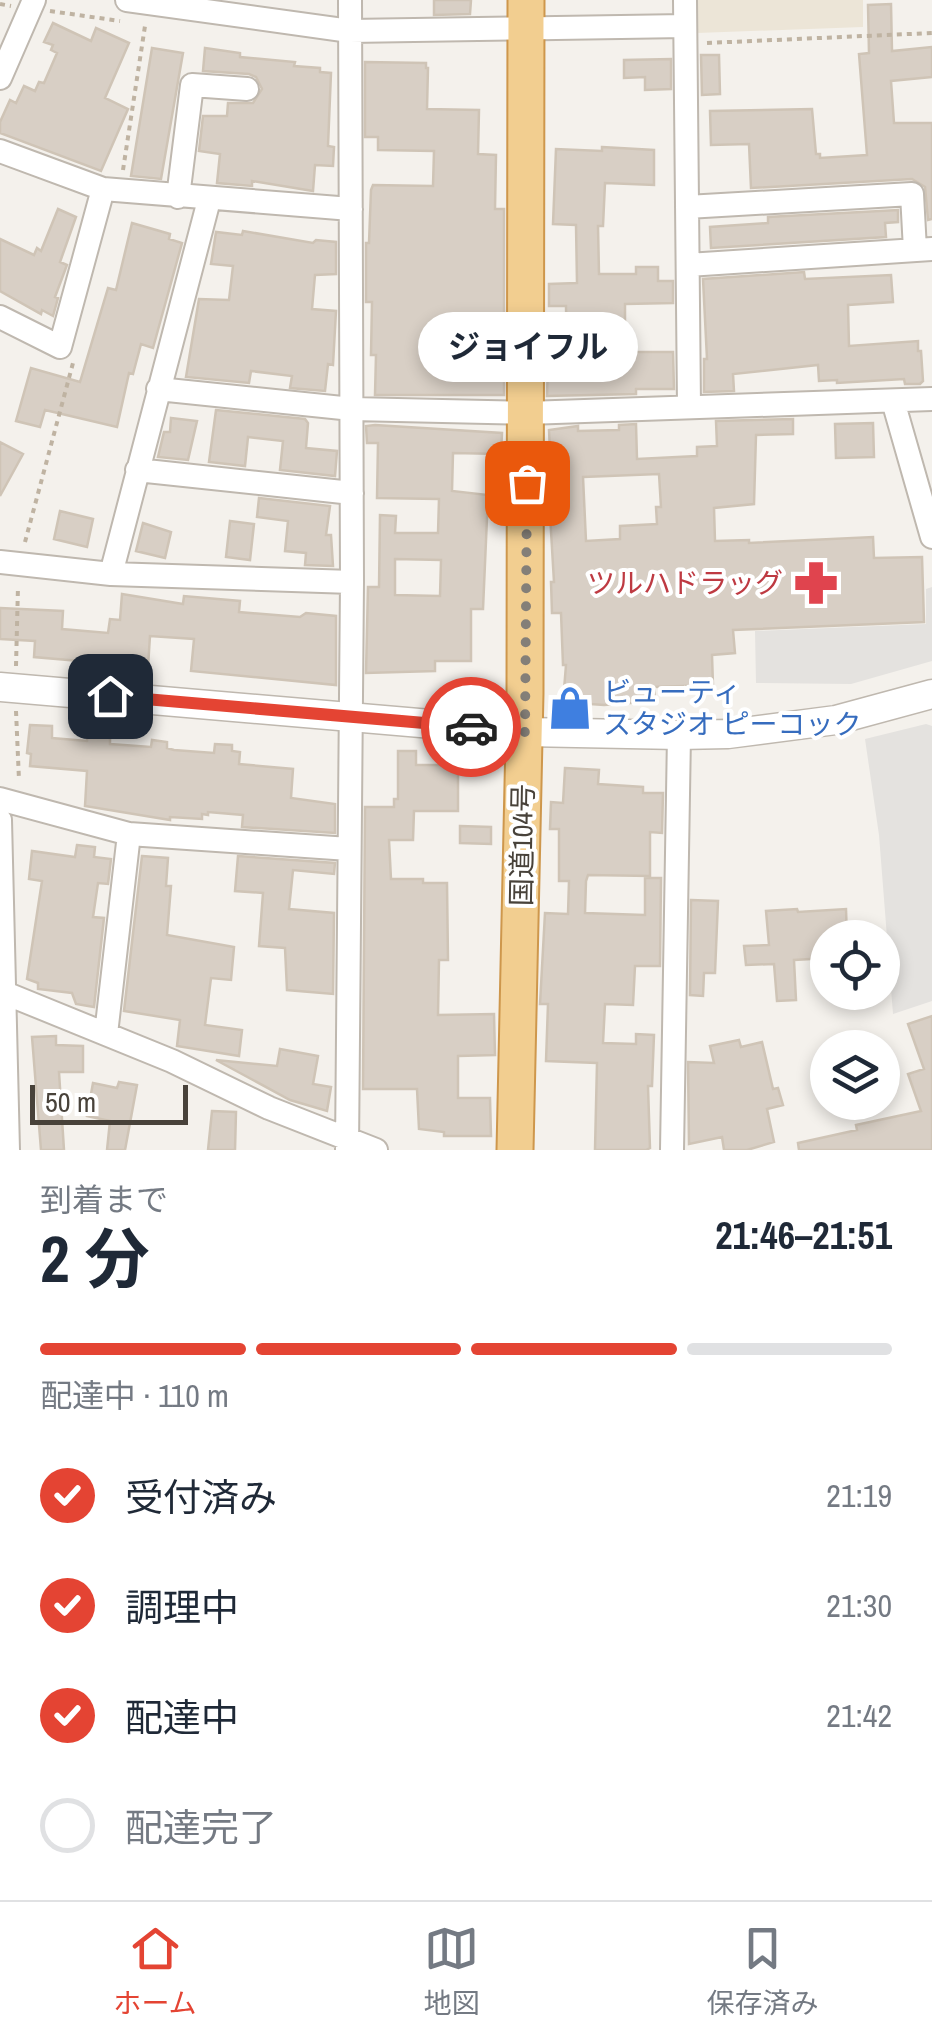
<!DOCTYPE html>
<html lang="ja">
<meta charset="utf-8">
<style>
body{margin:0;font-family:"Archivo Narrow","Noto Sans JP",sans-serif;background:#f2f2f3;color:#1f2937;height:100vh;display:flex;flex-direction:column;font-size:38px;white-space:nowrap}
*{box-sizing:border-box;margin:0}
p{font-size:32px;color:#747a83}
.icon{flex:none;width:55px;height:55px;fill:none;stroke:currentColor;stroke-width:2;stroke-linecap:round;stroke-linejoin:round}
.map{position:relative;height:1150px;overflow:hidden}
.details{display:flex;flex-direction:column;background:#fff;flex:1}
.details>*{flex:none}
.tools{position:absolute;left:810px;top:920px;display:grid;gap:20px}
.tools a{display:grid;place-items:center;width:90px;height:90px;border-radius:50%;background:#fff;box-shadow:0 5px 15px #0003;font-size:50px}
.scale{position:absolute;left:30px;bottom:25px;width:158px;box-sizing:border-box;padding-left:10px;border:5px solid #48423a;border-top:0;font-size:28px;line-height:35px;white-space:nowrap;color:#48423a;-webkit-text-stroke:8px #fff;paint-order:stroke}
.pin{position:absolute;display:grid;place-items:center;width:85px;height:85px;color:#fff;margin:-42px;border-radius:20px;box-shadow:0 5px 15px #0006}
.courier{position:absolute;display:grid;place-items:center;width:100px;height:100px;margin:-50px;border:8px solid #e44433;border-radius:50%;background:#fff;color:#222;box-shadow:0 2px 12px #0007}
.bubble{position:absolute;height:70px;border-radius:35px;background:#fff;box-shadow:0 5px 15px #0003;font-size:32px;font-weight:700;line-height:70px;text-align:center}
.overview em{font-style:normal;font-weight:700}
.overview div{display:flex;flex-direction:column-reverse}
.overview{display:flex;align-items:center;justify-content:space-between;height:170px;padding:0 40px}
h1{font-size:65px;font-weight:700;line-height:75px}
.bar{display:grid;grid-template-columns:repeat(4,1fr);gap:15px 10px;align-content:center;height:120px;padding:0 40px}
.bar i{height:12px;border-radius:8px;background:#e0e1e3}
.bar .selected{background:#e44433}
.bar p{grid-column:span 4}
ol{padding:0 40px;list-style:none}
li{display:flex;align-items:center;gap:30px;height:110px}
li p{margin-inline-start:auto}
li .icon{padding:10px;border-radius:50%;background:#e44433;color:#fff;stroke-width:4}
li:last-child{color:#747a83}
li i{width:55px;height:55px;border:5px solid #e0e1e3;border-radius:50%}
.tabs{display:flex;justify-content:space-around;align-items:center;height:140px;border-top:2px solid #e0e1e3;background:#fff;font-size:28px;color:#747a83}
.tabs a{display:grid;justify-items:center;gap:5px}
.tabs .selected{color:#e44433}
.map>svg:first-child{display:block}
.education{fill:#ece5d7}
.parking{fill:#e4e2df}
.building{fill:#d8cfc5;stroke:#cfc4b6;stroke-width:2.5;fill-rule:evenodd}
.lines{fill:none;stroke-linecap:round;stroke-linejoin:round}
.minor-casing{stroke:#bfb8af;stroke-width:26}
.tertiary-casing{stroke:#bfb8af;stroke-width:31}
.trunk-casing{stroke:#ce974c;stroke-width:39}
.path{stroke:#bfb3a2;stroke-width:4;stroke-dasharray:5 5;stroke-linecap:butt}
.minor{stroke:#fff;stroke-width:22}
.tertiary{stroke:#fff;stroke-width:28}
.trunk{stroke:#f2ce90;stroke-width:35}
.done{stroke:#847f78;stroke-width:10;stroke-dasharray:0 18}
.route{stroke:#e44433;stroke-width:12}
.labels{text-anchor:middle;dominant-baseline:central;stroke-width:8;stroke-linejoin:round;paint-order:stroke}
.health-label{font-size:28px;fill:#be3a42;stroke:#fff;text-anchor:end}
.shop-label{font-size:28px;fill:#366cbe;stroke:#fff;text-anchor:start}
.street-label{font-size:28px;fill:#48423a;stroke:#fff}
</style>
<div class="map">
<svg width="932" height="1150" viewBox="0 0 932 1150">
<rect width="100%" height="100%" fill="#f4f1ec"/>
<path class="education" d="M697 0H863V27L697 33Z"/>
<path class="parking" d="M932 587V661L851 684 756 683 755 631 926 624V589Z
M926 724 932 726V1001L893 1014 879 835 865 739Z"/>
<path class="building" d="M434 0H471L470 14 434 15Z
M891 4 892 51 932 47V77L891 81 894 123H932V219L928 220 925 187 912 179 751 188 749 144 711 145 710 111 812 109 816 154H820V158L867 155 859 54 869 53 868 5Z
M53 23 91 41 96 28 129 43 105 98 128 109 101 171 0 133V122L10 100 16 103 24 86 35 91 39 82 44 83 57 53 51 50 53 45 44 42Z
M152 48 183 53 161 179 131 176Z
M205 48 240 53V57L295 62 294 66 320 68V72L331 73 328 146 334 147 333 166 315 165 313 191 252 181V186L217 183 220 154 199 151 203 116H227L228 103H253L262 89 256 77 249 74 203 71Z
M701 55H719L720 94 702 95Z
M671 59V89L645 90V77L624 78V60Z
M365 62 426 63V68H428L427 109 479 110 478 154 496 155 495 209H504V327H474V361H504V395H375L376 355H371L372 302H366V243H369L371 190 373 185 433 186 434 151 378 150V137H365Z
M602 147 654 150V185L605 183 603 226H598L599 274H636V267H658V281H673V303L625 304V352H673L674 389H636V394L547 396 548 361 567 360 566 306H549V284L577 283 576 225 553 224 556 149 602 151Z
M58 209 76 217 60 262 67 265 55 297 58 298 53 316 42 310 41 314 0 291V239L34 255 37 248 41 251Z
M898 210V222L885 223 886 237 711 248 710 227 768 223V217Z
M132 223 170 234 169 239 182 243 153 348 141 344 133 374 129 373 117 427 45 410 40 427 16 421 31 368 80 382 108 288 116 290Z
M243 231 313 243 316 240 336 242V274L315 275 312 309 336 311 333 365 328 364 325 391 290 388 292 376 251 371 249 383 186 377 199 299 229 300 233 266 211 264 216 232 242 235Z
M804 272 805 279 891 275 893 302 848 305 849 346 918 341V351H921L923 381 920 384H905L904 379 837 383V380L819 381 818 365 733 374 734 391 704 392V359H707L703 279Z
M216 410 305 419 308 423 306 448 337 451 335 476 280 470 283 441 248 437 245 466 209 462Z
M171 418 197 421 188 460 158 457 164 432H170Z
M793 419V434L756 435 754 504 714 508 715 541 749 540V543L873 537 874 558 922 557 924 622 733 630 735 653 712 655 713 685 654 687 655 701 604 705 563 702 566 665H563L561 613H552L551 582H554L549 497H563L561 452H550L549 430 578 426V431L619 430V425L636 424 637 459 697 456V447L717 446 716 421ZM659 474 661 507H656L657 524 620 526V539L586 541 583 477Z
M873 423 874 457 836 458 835 424Z
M375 425 502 433 501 454 453 453 452 491 488 495 483 609H471V661H435V671L366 673 368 587H379L380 515 396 516 395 533H438L439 499 377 498 378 443H367L366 426ZM395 559 441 560 440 596 395 595Z
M0 442 23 454 0 496Z
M259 498 330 506 326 535H331L333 566 305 565 306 553 285 551 288 521 257 517Z
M60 511 93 519 87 547 54 539Z
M230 521 254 524 250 560 226 557Z
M143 523 171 532 165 558 136 551Z
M122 594 183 604 184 596 240 601 239 612 300 617 306 613 336 616V685L191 671 194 639 150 636 148 667 34 657 35 641 0 639V608L63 611 62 629 108 633 110 619 120 620Z
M30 725 52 726V738L87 741V736L110 738V744L151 747 152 740 167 742V748L174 750 214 753 215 744 232 745V751L240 752 239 764 293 769 291 798 335 804V833L242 827 243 815 208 812V815L202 814V819L170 817V820L85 806 87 771 30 766 31 754 27 753Z
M398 751H416V765H458V811H414L413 840H389L391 879H423V883H447L448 960H439L438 1015 494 1014 495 1055 458 1056V1098H490L491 1136H444V1132L419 1129 417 1089H363L365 807H394V799H398Z
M565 768 599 770 598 784 643 787V793H663L662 833 650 832V876L588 875 586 881 585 913 645 915V878H661L660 966H635L633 1005 605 1004 603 1043 636 1044V1034L654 1035 652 1086H648L650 1148 646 1150H595L597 1063 546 1061 548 1004H540L545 913 568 914 569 881H559V829H550L551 802 563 803Z
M460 826 491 827V844L460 843Z
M77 845 95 847 94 857 111 859 108 884 98 883 93 917 104 918 94 1007 76 1004 72 993 38 989V983L27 979 42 881 29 879 32 851 75 857Z
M142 856 168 858 166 886H171L167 935 234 947 231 980 211 978 205 1025 242 1030 239 1056 177 1046 180 1020 124 1011Z
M238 856 335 863 334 874 293 870 289 909 334 913 333 994 287 990 285 948 259 946 263 893 235 891Z
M691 900 718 901 715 973H704L703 996 690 995Z
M797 909 798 912 846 909 847 938H828V958L794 960 796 1000 777 1001 774 964 746 965 744 946 769 945 766 911Z
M932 1016V1150H799L798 1143 857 1130 856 1125 921 1111 908 1074 924 1069 908 1024Z
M56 1036V1045L83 1046V1072H59L64 1150H41L32 1037Z
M739 1040 741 1047 762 1042 773 1089 778 1088 783 1105 767 1109 774 1142 747 1150H724L722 1137 689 1144 688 1062 714 1063 710 1046Z
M280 1049 318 1056 313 1084 331 1087 327 1111 290 1100 216 1060 277 1066Z
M119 1082 137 1085 125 1150H107L110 1121 87 1116 93 1083 117 1088Z
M212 1111 236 1112 235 1150H208Z"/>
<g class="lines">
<g class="minor-casing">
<path id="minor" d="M127 0 350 31 685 26
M685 0 689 406
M0 78 34 0
M0 151 103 189 351 209
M178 197 192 85 247 89
M687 207 912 194 915 250
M688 265 932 249
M0 317 60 347 103 189
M158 389 352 409 527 413 932 399
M893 401 932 537
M137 470 352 493
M0 562 111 574 352 582
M111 574 209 200
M0 799 129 834 349 849
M0 820 8 1150
M0 991 172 1061 269 1108 376 1150
M106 1034 129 834
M347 1150 352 582 350 0
M672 1150 679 735"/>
</g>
<g class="tertiary-casing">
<path id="tertiary" d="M0 687 525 732 679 735 728 734 836 720 932 694"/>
</g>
<g class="trunk-casing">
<path id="trunk" d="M515 1150 525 693 526 0"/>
</g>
<path class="path" d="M0 4 11 6
M50 11 120 21
M707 43 932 33
M123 170 145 26
M25 542 73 363
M16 666 18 586
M16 711 19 780"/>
<use href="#minor" class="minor"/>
<use href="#tertiary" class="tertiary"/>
<use href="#trunk" class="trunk"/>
</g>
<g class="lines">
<path class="done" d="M471 727 525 732 527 483"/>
<path class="route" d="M110 696 471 727"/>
</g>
<defs>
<g id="pharmacy-bare" transform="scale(3.45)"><path d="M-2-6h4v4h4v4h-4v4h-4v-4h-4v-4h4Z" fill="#e0444e" stroke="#fff" stroke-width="2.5" paint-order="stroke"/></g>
<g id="shop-bare" transform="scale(3.45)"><path d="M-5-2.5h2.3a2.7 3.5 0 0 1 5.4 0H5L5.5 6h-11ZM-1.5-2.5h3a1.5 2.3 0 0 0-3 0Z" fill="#3f7fe0" stroke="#fff" stroke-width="2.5" paint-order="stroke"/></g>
</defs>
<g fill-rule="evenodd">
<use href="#pharmacy-bare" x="816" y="583"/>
<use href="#shop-bare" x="570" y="708"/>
</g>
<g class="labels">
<g class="health-label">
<text x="783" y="583">ツルハドラッグ</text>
</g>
<g class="shop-label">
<text x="603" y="692">ビューティ<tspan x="603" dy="32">スタジオ ピーコック</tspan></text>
</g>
<g class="street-label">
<text transform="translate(522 845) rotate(-89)">国道104号</text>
</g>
</g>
</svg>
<div class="tools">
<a><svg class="icon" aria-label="locate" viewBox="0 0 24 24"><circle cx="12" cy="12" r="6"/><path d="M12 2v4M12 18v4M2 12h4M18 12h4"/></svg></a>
<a><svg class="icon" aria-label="layers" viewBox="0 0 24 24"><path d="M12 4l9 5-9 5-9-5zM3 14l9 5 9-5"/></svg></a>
</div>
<div class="scale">50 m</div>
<div class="pin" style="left:527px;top:483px;background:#ea580c"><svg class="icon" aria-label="bag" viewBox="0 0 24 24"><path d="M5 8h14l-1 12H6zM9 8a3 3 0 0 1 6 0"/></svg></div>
<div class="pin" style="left:110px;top:696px;background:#1f2937"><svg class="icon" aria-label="home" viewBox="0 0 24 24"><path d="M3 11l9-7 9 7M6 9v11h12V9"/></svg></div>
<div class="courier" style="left:471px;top:727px"><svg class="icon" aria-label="car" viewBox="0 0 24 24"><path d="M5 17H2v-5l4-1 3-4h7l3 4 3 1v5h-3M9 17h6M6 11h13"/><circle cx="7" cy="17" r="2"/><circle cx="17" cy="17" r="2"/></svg></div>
<div class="bubble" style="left:418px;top:312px;width:220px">ジョイフル</div>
</div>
<section class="details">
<div class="overview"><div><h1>2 分</h1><p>到着まで</p></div><em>21:46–21:51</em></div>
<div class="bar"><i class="selected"></i><i class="selected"></i><i class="selected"></i><i></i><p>配達中 · 110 m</p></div>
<ol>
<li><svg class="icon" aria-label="check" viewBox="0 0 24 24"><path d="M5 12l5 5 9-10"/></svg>受付済み<p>21:19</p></li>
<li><svg class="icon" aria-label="check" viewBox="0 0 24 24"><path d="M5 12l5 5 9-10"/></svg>調理中<p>21:30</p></li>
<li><svg class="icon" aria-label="check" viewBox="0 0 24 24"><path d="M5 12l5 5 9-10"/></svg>配達中<p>21:42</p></li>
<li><i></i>配達完了</li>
</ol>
</section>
<nav class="tabs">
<a class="selected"><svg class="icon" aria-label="home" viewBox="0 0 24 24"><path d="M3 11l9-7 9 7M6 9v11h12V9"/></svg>ホーム</a>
<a><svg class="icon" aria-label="map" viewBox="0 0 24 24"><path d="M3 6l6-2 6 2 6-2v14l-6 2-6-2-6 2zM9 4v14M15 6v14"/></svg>地図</a>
<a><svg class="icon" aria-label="saved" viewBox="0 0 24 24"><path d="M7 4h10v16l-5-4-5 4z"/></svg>保存済み</a>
</nav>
